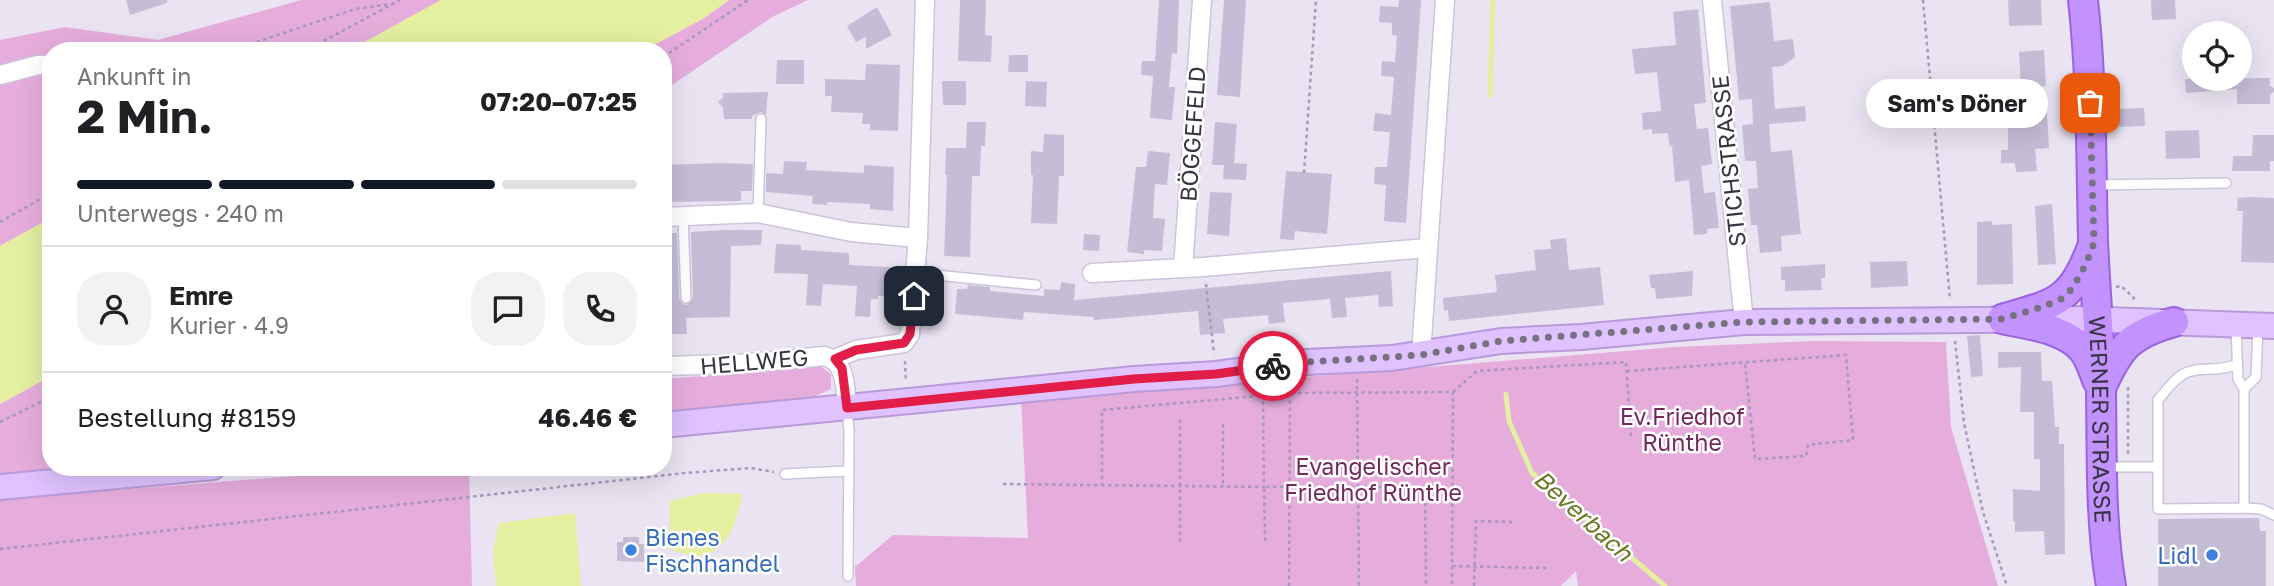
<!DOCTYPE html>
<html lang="de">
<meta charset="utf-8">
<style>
body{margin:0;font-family:"Golos Text",sans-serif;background:#f2f2f2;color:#202124;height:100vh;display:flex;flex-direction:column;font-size:26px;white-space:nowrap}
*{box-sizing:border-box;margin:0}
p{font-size:23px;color:#757577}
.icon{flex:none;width:38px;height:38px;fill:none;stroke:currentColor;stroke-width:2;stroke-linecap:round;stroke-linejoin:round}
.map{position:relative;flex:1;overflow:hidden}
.drawer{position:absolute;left:42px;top:42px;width:630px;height:434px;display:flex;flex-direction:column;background:#fff;border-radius:28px;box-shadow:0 7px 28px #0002}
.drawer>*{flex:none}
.buttons{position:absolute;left:2182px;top:21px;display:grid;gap:14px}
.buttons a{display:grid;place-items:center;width:70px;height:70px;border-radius:50%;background:#fff;box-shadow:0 7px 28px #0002;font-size:35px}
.pin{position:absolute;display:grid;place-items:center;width:60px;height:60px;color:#fff;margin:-30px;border-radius:14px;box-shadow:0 4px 10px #0006}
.courier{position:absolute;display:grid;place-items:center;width:70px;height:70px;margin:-35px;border:5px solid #e11d48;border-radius:50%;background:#fff;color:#222;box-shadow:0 2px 9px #0007}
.bubble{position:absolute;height:49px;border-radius:24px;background:#fff;box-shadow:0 7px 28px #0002;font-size:23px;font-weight:700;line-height:49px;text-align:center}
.head em{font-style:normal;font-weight:700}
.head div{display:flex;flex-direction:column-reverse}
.head{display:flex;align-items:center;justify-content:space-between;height:119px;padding:0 35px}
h1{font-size:46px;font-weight:700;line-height:52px}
.bar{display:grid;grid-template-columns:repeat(4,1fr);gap:10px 7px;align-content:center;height:84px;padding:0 35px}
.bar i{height:9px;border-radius:5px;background:#e0e0e0}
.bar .on{background:#111827}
.bar p{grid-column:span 4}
.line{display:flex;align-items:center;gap:18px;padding:0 35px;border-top:2px solid #e0e0e0}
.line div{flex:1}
.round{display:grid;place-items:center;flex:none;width:74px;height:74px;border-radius:28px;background:#f2f2f2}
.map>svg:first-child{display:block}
.green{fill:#e6addc}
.water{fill:#e4efa0}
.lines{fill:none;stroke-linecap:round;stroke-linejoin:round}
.stream{stroke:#e4efa0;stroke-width:5}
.building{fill:#c5bdd6}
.lane-casing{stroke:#cdc4db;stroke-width:12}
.street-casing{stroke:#cdc4db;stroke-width:21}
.secondary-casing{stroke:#b89adb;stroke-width:28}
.primary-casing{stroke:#9962e2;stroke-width:32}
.path{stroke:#a798bf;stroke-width:2.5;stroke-dasharray:3.5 3.5;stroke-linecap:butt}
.lane{stroke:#fff;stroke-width:9}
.street{stroke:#fff;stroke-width:18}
.secondary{stroke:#dfc2fe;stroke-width:24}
.primary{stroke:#c292fd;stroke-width:28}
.done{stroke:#777281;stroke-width:7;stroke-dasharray:0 12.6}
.route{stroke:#e11d48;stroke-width:9}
.shop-dot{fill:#3f7fe0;stroke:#fff;stroke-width:2.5}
.labels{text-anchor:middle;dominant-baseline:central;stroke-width:5;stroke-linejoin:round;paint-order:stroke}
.street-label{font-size:23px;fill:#393444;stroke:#fff}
.park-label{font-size:23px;fill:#74295a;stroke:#fff}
.shop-label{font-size:23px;fill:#366cbe;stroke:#fff;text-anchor:start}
.water-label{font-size:24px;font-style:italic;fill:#6a7724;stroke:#fff}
</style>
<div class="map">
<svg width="2274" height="586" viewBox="0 0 2274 586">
<rect width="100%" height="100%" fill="#eae4f2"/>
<path class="green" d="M301 0H442L350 51H51V218L0 246V40L65 27 158 40Z
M729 0H808L774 16 663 91V51H643L704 18Z
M1815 341 1946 342 1951 427 1998 586H1578L1576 571 1561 586H856L855 567 893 535 1028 538 1021 400 1675 347Z
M819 365 831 374V389L807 400 663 413V379L808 368Z
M51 376V467H72L0 474V404Z
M412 467H469L472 586H0V499Z"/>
<path class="water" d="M441 0H729L704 18 643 51H348Z
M51 218V376L0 404V246Z
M705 493 742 494C738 519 728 555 696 556 688 556 677 551 669 549L670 501Z
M575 513 581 586H496L493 552 499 523Z"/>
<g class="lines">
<path class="stream" d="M1490 96 1493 0
M1506 394 1509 421 1532 473 1665 586"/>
</g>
<path class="building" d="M126 0H167V3L130 15Z
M960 0H986L985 35 992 36 991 62 958 61Z
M1159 0H1179L1177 54 1172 53 1169 87H1175L1172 120 1150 118 1153 76 1141 75 1142 61H1155Z
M1224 0H1246L1240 97 1217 95Z
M1399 0H1421L1406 223 1384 221 1386 185 1374 184 1375 167H1387L1390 132 1373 131 1375 113 1391 115 1394 77 1381 76 1382 61 1395 62 1397 36 1392 35V23L1379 22 1380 6 1398 7Z
M2008 0H2041L2042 25 2009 26Z
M2154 0H2175L2176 19 2152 20 2151 1Z
M1770 2 1774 41 1793 39 1795 57 1783 66 1772 67 1775 109 1805 106 1806 121 1769 124 1771 152 1792 150 1801 234 1781 236 1782 251 1760 253 1757 225H1751L1748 189 1758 188 1756 161H1745L1742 125 1753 124 1752 99 1739 100 1730 6Z
M877 7 892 35 866 49V37L856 42 847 26Z
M1698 9 1706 103 1694 104 1697 129 1708 128 1712 164 1701 166 1704 193 1715 192 1719 228 1707 229V234L1694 235 1689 180 1675 182 1672 147 1669 144 1668 133 1652 134V129L1643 130 1642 113 1661 111 1657 72 1635 74 1632 49 1676 45 1673 12Z
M2044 50 2046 86 2021 88 2019 52Z
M1009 55H1028V72H1008Z
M777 60H804V84H776Z
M866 64 900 65 898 131 870 130V124H862L863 113 831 112 832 96H825V79L865 80Z
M2270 78V86L2274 88V92L2270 95V104H2237V89L2186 93 2185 79Z
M942 81H966V105H943Z
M1026 81 1047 82 1046 107 1025 106Z
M768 92 766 115 761 112 752 116V119H724L723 107 718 102 723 98V93Z
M2008 92H2022L2023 113 2047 112 2049 148 2035 149 2037 171 2016 172 2015 163H2001V150H2008Z
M2144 108 2145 126 2119 127 2118 109Z
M967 122H986L985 146H981L980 176H972L970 257 944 256 947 175H945L946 148H966Z
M1215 122 1237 124 1234 163 1247 164 1246 180 1223 179 1224 165H1212Z
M2199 130 2200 158 2166 159 2165 131Z
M1044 134 1064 135V176H1059L1057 224 1031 223 1033 175H1031V151L1043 152Z
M2253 135H2274V161H2270V171H2232L2233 156H2252Z
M1148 151 1170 153 1167 185 1155 184 1153 218 1165 219 1162 251 1144 250V254L1127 252 1136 167H1146Z
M784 161 807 162 806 170 864 173V165L894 167 893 211 870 209V204L827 202V205L812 204 813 196 766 192V173L783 174Z
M720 163 753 164 752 191H741V201L668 202V179H663V165Z
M1286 171 1332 174 1327 234 1295 231 1294 240 1280 239Z
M1210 192 1232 193 1229 236 1207 234Z
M2250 197 2274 198V263L2241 262 2243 211H2237L2238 198Z
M2052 204 2056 264 2038 265 2035 206Z
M1992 221V225L2012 224 2013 284 1977 285V222Z
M724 230H762L761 245 731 246 730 317 686 318 687 334H670V319H663V233H677L679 298 682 304 687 305 693 298 691 232Z
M1084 234 1100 235 1099 251 1083 250Z
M1566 238 1569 270 1600 267 1604 305 1449 321 1448 310 1444 311 1443 298 1497 292 1495 275 1536 270 1534 250 1551 249 1550 240Z
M776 244 801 245V250L849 253V265L890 267 888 296H878V299H871L870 317 855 316 857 286 823 284 821 306 806 305 808 274 774 273Z
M1907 261 1908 286 1871 288 1870 262Z
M1825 264V278H1821L1822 290 1785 291V280H1781V267Z
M1391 271 1393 306 1379 307 1378 295 1345 298 1347 317 1332 318 1330 299 1283 303 1285 322 1269 324 1268 315 1223 319 1225 333 1200 335 1198 311 1094 320 1093 317 1024 312 1023 320 955 314 957 289H967L968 285 990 287V291L1044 296V289L1060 290 1061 282 1075 284 1074 300Z
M1693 271 1692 296 1656 299 1655 288H1651L1649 275Z
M1980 335 1983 376 1971 377 1967 336Z
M1998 352H2041L2042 381H2052L2055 427H2059V444H2064L2065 554 2045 555 2044 531 2015 532V521L2013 522V489L2040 491V459H2034V412H2020L2021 367 1998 368Z
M2259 518 2260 531H2266V586H2158V519Z
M623 537H639V544H644V562L617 561V542H623Z"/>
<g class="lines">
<g class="lane-casing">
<path id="lane" d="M2095 185 2226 183
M758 213 761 119
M683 217 686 298
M916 273 1036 285
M2236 326 2238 379 2244 389V508L2158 509V400C2165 392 2173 380 2182 375 2197 365 2219 373 2237 364
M2244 389 2256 377 2258 326
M847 409 849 431 848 576
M2104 467H2158
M785 474 847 471
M2244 508 2261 509 2274 515"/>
</g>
<g class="street-casing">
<path id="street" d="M1712 0 1744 322
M0 75 38 65H51
M663 217 758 213 851 232 918 238
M1183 268 1202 0
M1092 273 1203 267 1427 248
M1421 355 1445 0
M835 359 856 350 904 343 910 334 918 238 925 0
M663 366 737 364 825 356C847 363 845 387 847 408"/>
</g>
<g class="secondary-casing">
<path id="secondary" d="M663 425 1134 379 1216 374 1307 362 1392 358 1501 341 1581 337 1744 322 2080 319 2274 326
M0 487 213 467"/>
</g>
<g class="primary-casing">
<g id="primary">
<path id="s1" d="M2083 0C2092 80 2091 160 2093 240 2095 290 2100 339 2101 389 2102 455 2100 521 2111 586"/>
<path d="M2005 318C2058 303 2071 301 2092 247"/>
<path d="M2002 319C2028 325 2065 328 2083 350 2090 359 2093 370 2097 380"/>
<path d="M2102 386C2120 346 2131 334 2174 322"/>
</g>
</g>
<path class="path" d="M1923 0 1950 300
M230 51 355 9 392 4
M305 51 400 0
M663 57 748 0
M1304 173 1316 0
M0 222 51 193
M1206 284 1214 354
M2116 287 2121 286 2134 298 2133 300
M1955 341 1964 423 1983 512 2007 586
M905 361 906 382
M1627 371 1846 355 1853 440 1808 445 1806 456 1755 459 1745 363
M1357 379 1359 586
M2128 387V454
M1453 392 1477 371 1626 362 1631 436
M0 422 51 397
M1223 424V487
M1003 484 1264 487 1263 395
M1102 486V410L1290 393 1453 392 1452 586
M1265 541 1264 487H1425L1426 586
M1180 542V417
M0 549 685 473 751 468 774 472
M1452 566 1546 568
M1289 586 1290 393
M1474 586 1476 521 1513 522"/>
<use href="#lane" class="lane"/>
<use href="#street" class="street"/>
<use href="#secondary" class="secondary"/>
<use href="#primary" class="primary"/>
</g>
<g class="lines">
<path class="done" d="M1273 366 1307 362 1421 355 1501 341 1744 322 2002 319 2042 307 2061 299 2072 289 2086 264 2094 243 2090 103"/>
<path class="route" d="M914 296 910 334 904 343 856 350 835 359 842 368 847 408 1134 379 1216 374 1273 366"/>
</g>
<g class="shop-dot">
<circle cx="631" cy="550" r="7"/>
<circle cx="2212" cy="555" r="7"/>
</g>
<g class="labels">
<g class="street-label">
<text transform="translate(1192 134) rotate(-86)">BÖGGEFELD</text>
<text transform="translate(1728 161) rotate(-96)">STICHSTRASSE</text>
<text transform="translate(754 361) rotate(-5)">HELLWEG</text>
<text stroke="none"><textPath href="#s1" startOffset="420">WERNER STRASSE</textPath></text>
</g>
<g class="park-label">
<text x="1682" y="416">Ev.Friedhof<tspan x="1682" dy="26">Rünthe</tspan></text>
<text x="1373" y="466">Evangelischer<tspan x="1373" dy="26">Friedhof Rünthe</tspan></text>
</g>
<g class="shop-label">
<text x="645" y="537">Bienes<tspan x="645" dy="26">Fischhandel</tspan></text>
<text x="2198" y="555" text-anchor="end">Lidl</text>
</g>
<g class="water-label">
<text transform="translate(1584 515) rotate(42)">Beverbach</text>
</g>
</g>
</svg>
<div class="buttons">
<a><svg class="icon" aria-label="locate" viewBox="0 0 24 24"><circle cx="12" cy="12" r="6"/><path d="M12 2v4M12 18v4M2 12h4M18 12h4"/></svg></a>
</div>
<div class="pin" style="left:2090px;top:103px;background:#ea580c"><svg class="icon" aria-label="bag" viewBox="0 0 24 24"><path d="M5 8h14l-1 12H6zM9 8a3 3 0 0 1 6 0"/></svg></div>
<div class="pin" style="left:914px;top:296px;background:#1f2937"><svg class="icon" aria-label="home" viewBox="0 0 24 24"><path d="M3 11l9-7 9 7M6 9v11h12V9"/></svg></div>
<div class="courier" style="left:1273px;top:366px"><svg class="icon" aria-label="bike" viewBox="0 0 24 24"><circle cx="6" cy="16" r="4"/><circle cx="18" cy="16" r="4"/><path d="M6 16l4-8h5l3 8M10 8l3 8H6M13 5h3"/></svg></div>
<div class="bubble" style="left:1866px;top:79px;width:182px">Sam's Döner</div>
<section class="drawer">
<div class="head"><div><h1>2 Min.</h1><p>Ankunft in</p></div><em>07:20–07:25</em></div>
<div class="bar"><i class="on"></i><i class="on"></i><i class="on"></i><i></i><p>Unterwegs · 240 m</p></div>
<div class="line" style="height:126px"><a class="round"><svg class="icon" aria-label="person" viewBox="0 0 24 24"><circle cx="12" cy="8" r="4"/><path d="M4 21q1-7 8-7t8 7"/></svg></a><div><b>Emre</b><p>Kurier · 4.9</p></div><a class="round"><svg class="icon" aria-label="chat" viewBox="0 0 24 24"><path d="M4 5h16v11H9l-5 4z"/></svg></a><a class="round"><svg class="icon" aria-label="phone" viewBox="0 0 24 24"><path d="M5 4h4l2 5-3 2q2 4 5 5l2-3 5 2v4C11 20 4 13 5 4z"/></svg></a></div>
<div class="line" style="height:91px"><div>Bestellung #8159</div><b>46.46 €</b></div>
</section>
</div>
